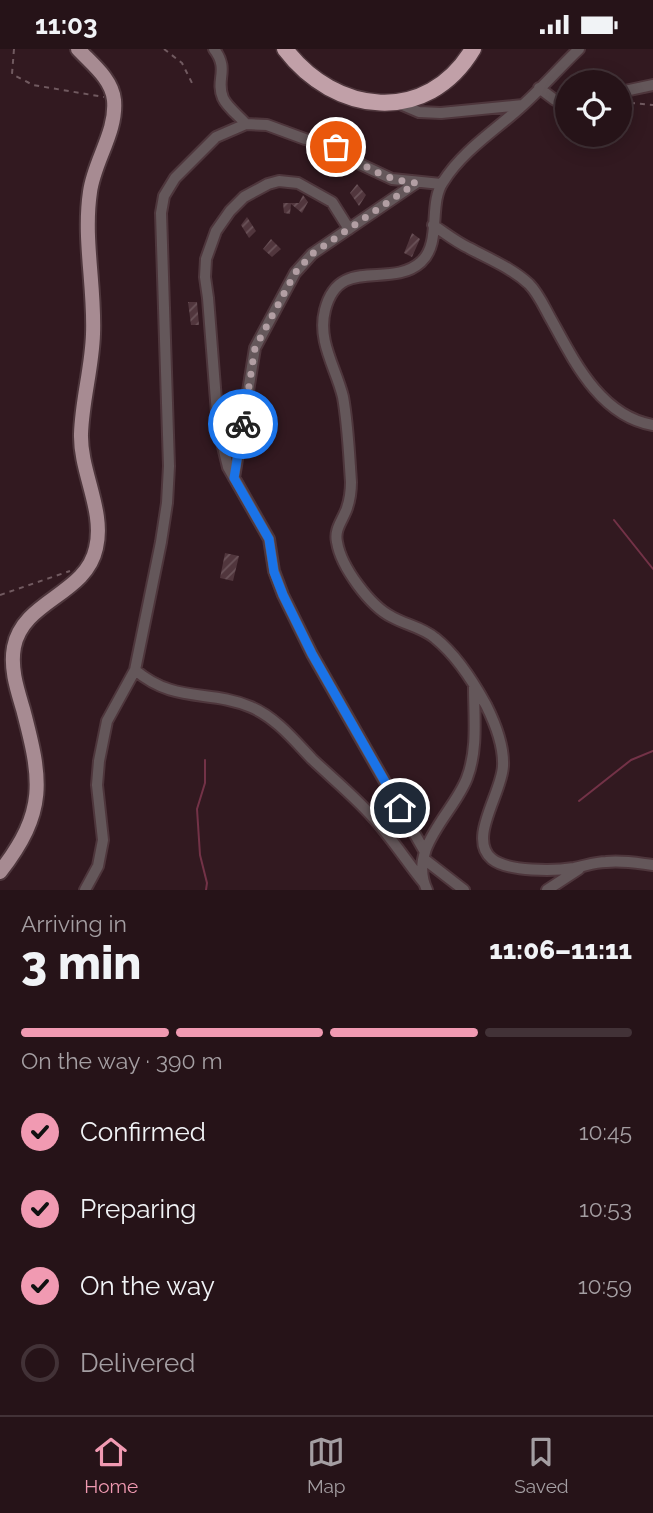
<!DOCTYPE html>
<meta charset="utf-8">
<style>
body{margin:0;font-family:Raleway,sans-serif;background:#2e1c21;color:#f1f3f6;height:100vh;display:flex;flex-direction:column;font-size:26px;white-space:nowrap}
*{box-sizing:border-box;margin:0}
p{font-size:23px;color:#a49ea2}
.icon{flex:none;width:38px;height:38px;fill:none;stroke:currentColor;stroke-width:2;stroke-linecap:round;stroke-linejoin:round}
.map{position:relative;height:841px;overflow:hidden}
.sheet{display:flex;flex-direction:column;background:#261318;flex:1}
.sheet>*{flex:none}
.fabs{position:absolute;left:555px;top:21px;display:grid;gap:14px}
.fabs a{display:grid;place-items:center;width:77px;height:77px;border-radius:50%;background:#261318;box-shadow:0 4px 18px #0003,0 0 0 2px #423237;font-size:35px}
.pin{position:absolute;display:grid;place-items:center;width:60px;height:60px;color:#fff;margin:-30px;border:4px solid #fff;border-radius:50%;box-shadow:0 2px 7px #0007}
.courier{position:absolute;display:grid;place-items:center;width:70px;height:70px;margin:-35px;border:5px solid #1a73e8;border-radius:50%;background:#fff;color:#222;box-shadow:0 2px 9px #0007}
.overview em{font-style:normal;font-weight:800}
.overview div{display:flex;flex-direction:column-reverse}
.overview{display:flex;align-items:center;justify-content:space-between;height:119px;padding:0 21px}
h1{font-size:46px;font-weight:800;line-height:52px}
.bar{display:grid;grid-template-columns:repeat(4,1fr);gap:10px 7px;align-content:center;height:84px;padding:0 21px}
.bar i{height:9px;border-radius:5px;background:#423237}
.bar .on{background:#f19ab2}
.bar p{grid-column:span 4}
ol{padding:0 21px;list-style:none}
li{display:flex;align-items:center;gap:21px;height:77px}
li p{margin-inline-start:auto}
li .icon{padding:7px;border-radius:50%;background:#f19ab2;color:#111;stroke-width:4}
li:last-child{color:#a49ea2}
li i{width:38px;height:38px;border:4px solid #423237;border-radius:50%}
.status{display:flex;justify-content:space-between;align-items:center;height:49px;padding:0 35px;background:#261318;direction:ltr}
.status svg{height:19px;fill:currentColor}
.tab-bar{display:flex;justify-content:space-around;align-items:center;height:98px;border-top:2px solid #423237;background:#261318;font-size:19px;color:#a49ea2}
.tab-bar a{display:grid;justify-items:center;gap:4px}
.tab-bar .on{color:#f19ab2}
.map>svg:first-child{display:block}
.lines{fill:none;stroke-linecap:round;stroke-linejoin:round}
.stream{stroke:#733247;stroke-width:2}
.building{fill:url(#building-hatch)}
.minor-casing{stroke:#4e363c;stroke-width:14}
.major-casing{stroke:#4e363c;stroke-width:18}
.highway-casing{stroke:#4e363c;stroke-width:19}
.path{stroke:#715a60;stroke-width:2;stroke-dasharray:5 5;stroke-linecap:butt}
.minor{stroke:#64575a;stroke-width:10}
.major{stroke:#a78b92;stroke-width:14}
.highway{stroke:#c1a0a8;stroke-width:16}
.done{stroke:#b29ea3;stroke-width:7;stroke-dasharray:0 12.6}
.route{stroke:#1a73e8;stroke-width:9}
</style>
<div class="status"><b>11:03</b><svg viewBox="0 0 49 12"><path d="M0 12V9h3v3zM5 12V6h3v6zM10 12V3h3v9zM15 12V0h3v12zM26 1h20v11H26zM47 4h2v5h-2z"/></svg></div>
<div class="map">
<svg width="653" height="841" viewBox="0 0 653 841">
<defs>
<pattern id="building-hatch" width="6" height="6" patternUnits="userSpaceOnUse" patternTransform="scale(1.75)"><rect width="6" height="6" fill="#51363d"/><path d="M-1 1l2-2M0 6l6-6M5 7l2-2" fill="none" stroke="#6b5359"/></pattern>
</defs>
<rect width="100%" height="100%" fill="#321920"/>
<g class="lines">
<path class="stream" d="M614 471 653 520
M205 711V734L197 760 200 806 207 834 206 841
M579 752 631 711 653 702"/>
</g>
<path class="building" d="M330 108 344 118 336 127 322 117Z
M357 135 366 146 359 157 350 144Z
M303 146 308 153 302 164 291 155 290 165 284 164 283 154H299Z
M247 168 256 182 249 189 241 176Z
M412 184 420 190 412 208 404 204Z
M271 190 281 200 272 208 263 200Z
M188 253H197L199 276H191Z
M225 504 239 507 233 532 220 529Z"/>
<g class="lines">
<g class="minor-casing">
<path id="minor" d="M214 0C230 21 215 30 223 49 227 58 239 67 246 75
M579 0C560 18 543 38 523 56 496 81 463 101 443 133 428 155 442 194 421 213 390 241 339 205 325 261 317 292 336 319 343 348 348 376 349 405 351 433 351 442 350 450 347 459 343 471 334 480 337 493 341 518 370 557 392 568 406 576 422 578 435 589 455 605 474 634 486 656 495 674 504 696 503 717 502 744 467 790 492 810 508 823 555 822 574 819 585 817 595 813 606 813 622 811 637 814 653 816
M539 39 555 51 567 53
M620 43 653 36
M398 54 419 63 441 64 523 56
M433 176C445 184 456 193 469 199 489 210 512 219 529 235 539 245 545 260 552 272 575 314 601 367 653 376
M349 180 332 153 298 134 279 132 268 135 244 148 230 162 216 182 206 210 205 228 208 249 218 377 228 418 269 490 274 522 283 546 312 605 425 803
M234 429 255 299 295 224 312 205 416 134
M135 621C175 655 209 640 251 658 275 668 294 691 312 710 334 731 358 750 378 774 394 793 408 814 424 834
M424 810 464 841
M85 841 98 817 103 791 97 736 99 712 107 672 135 621 161 493 167 454 169 417 161 164 164 147 175 129 216 88 246 75 267 76 305 90 331 96 362 116 392 130 441 135
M427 841C407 799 454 764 467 729 478 700 474 668 474 638
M547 841 579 820"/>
</g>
<g class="major-casing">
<path id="major" d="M0 823C47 762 42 732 23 660 17 640 10 619 14 598 23 551 86 546 96 499 105 462 80 423 81 385 82 351 92 319 93 285 95 238 83 190 90 143 94 112 117 83 114 51 112 30 92 15 78 0"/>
</g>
<g class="highway-casing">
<path id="highway" d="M285 0C335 66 427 77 473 0"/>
</g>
<path class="path" d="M14 0 12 25 33 36 104 48
M164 0 182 14 194 38
M620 53 653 56
M0 546 70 522"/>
<use href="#minor" class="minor"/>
<use href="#major" class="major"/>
<use href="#highway" class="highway"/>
</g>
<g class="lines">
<path class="done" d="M243 375 255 299 295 224 312 205 416 134C384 131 362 116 336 98"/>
<path class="route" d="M243 375 234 429 269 490 274 523 283 546 312 605 400 759"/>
</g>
</svg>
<div class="fabs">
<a><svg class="icon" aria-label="locate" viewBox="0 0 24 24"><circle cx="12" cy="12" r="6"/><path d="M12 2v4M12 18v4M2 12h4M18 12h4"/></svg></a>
</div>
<div class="pin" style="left:336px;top:98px;background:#ea580c"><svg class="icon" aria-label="bag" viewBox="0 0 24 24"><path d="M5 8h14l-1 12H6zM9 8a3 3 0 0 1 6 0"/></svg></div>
<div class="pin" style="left:400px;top:759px;background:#1f2937"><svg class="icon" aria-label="home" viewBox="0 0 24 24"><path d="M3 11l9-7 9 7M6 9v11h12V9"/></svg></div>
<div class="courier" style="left:243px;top:375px"><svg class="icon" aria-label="bike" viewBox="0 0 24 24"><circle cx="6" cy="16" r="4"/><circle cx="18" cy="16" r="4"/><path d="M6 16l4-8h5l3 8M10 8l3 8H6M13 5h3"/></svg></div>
</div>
<section class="sheet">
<div class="overview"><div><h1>3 min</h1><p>Arriving in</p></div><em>11:06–11:11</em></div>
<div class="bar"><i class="on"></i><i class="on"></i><i class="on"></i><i></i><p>On the way · 390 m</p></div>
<ol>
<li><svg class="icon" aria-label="check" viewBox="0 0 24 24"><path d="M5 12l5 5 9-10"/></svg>Confirmed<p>10:45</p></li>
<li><svg class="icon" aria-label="check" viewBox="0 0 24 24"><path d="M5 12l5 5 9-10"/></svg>Preparing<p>10:53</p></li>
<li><svg class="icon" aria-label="check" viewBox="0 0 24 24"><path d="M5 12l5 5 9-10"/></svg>On the way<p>10:59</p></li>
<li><i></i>Delivered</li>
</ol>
</section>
<nav class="tab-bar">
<a class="on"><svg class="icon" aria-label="home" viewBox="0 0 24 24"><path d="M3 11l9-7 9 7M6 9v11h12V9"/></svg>Home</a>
<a><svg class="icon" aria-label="map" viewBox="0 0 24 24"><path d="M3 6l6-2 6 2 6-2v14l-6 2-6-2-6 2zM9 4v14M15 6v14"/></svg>Map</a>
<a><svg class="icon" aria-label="saved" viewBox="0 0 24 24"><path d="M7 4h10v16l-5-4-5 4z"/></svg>Saved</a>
</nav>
